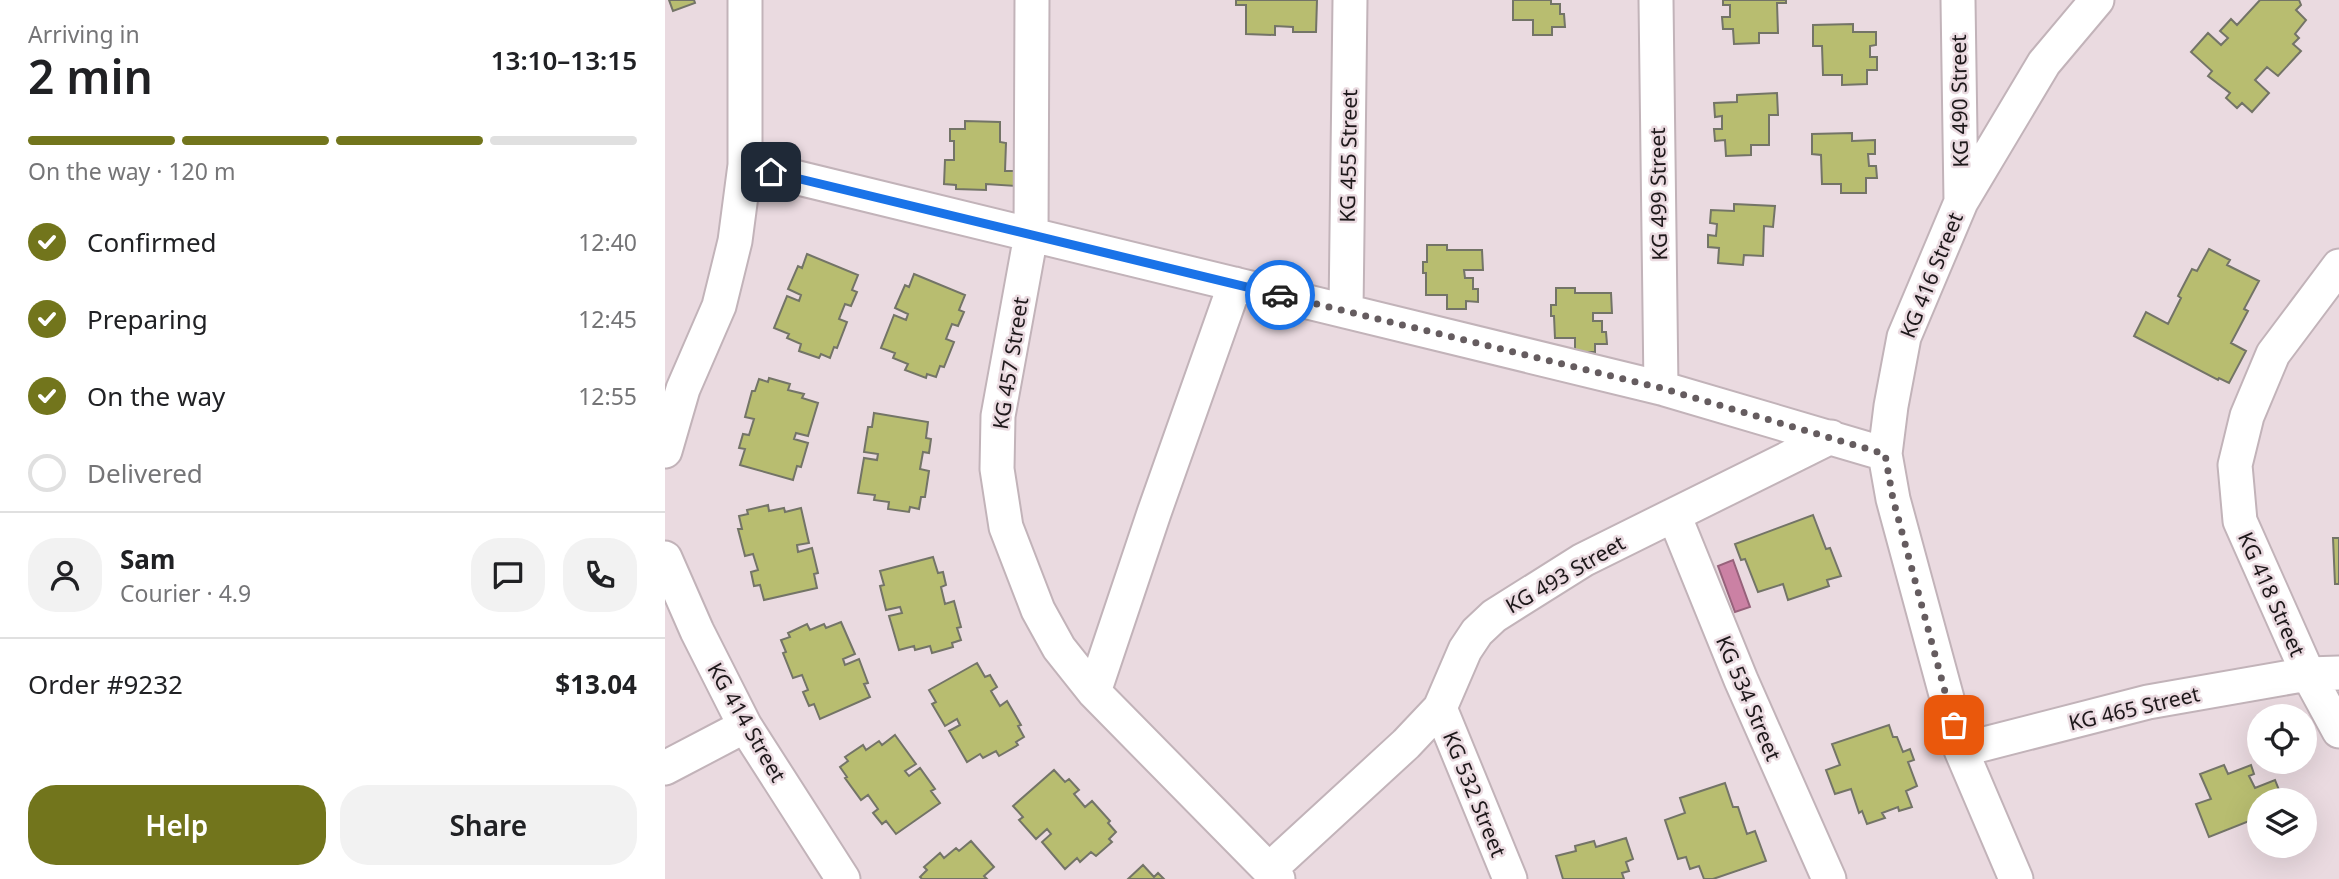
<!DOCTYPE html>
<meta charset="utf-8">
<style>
body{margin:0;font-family:"Noto Sans",sans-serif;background:#f2f2f2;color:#202124;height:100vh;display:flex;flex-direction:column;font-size:26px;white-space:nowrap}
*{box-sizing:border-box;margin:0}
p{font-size:23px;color:#757577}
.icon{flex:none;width:38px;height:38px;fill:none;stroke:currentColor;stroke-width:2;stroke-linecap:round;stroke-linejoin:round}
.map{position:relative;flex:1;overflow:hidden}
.panel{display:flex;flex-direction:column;background:#fff;width:665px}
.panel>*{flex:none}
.fabs{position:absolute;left:1582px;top:704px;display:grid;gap:14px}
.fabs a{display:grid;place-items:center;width:70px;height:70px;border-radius:50%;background:#fff;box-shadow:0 7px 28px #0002;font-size:35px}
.pin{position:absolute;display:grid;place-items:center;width:60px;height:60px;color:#fff;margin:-30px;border-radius:14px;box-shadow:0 4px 10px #0006}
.courier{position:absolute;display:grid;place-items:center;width:70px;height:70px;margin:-35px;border:5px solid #1a73e8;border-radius:50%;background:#fff;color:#222;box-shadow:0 2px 9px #0007}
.head em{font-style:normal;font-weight:600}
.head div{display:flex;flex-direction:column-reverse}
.head{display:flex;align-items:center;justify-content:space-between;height:119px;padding:0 28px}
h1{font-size:46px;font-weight:600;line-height:52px}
.bar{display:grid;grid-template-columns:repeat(4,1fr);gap:10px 7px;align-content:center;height:84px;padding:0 28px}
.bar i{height:9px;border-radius:5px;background:#e0e0e0}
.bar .active{background:#72751c}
.bar p{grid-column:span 4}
.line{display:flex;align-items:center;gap:18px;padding:0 28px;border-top:2px solid #e0e0e0}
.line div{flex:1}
.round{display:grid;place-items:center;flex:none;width:74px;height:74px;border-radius:28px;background:#f2f2f2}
ol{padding:0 28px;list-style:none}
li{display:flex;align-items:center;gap:21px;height:77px}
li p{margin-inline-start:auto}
li .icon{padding:7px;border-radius:50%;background:#72751c;color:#fff;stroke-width:4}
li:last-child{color:#757577}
li i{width:38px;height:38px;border:4px solid #e0e0e0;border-radius:50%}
.primary-button{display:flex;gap:14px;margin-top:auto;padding:14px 28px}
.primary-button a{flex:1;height:80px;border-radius:28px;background:#72751c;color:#fff;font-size:28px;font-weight:600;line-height:80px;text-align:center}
.primary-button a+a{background:#f2f2f2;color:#202124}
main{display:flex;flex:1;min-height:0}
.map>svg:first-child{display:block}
.water{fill:#cb81a4;stroke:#97627b;stroke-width:2}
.building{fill:#b8bd70;stroke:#737467;stroke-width:2}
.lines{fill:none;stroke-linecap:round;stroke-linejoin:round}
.minor-casing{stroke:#c2b3b9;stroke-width:37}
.minor{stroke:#fff;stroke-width:33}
.done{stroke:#655c5f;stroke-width:7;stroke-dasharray:0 12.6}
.route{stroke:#1a73e8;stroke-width:9}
.labels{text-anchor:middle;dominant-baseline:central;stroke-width:5;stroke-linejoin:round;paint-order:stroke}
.street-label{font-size:21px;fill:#1d181a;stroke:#eadae0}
</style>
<main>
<section class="panel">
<div class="head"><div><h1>2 min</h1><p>Arriving in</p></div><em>13:10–13:15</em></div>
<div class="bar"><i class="active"></i><i class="active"></i><i class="active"></i><i></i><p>On the way · 120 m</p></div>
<ol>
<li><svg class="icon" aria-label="check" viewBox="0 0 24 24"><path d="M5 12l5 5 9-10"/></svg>Confirmed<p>12:40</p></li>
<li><svg class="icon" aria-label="check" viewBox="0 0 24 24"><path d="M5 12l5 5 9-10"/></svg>Preparing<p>12:45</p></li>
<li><svg class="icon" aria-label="check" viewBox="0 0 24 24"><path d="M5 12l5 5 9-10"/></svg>On the way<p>12:55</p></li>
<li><i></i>Delivered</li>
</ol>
<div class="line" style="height:126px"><a class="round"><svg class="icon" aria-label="person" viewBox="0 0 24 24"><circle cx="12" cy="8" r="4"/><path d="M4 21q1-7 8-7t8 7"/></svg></a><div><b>Sam</b><p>Courier · 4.9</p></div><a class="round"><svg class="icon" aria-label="chat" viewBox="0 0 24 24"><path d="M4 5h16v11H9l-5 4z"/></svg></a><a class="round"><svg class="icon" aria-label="phone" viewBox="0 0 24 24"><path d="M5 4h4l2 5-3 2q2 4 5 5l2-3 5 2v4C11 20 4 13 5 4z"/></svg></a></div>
<div class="line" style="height:91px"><div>Order #9232</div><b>$13.04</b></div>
<div class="primary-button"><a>Help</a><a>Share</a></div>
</section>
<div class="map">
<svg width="1674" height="879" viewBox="0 0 1674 879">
<rect width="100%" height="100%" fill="#eadae0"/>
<path class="water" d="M1068 560 1085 607 1070 612 1053 566Z"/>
<path class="building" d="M4 0H29L30 3 8 11Z
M571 0H652L651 32H628V27L610 26V35L581 34V5H571Z
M848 0H886V4H895V14H899L900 27H887V35H868V20H848Z
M1058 0H1121V3H1112L1113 33H1094V43L1069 44 1068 29H1058L1057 17H1065V5H1058Z
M1595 0H1634L1636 5 1631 10 1641 20 1630 34 1634 38 1628 44 1636 51 1613 76 1602 67 1590 80 1604 93 1587 112 1577 103 1572 108 1561 98 1565 93 1543 76 1547 71 1526 52 1543 33 1556 45 1563 38 1555 31 1566 19 1572 25Z
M1188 24V32H1211V45L1205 46V57H1212V70H1202V84L1177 85V75H1158L1157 46H1148V25Z
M1112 93 1113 115H1104V145H1086V155L1061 156 1060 140 1050 141 1049 129H1057V116L1050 117 1049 103 1072 102V95Z
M300 121 335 122V142L341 143 340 171H351V186L321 184V190L291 189V185L279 184 280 160H289V141H285V129H300Z
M1187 133V141L1210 140V154H1203L1204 166H1211L1212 178H1201V193H1176V184H1157L1156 155 1147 154V134Z
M1069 204 1110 206 1108 227 1099 226 1098 256 1079 255 1078 265 1053 263 1054 248 1043 247V235L1051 236 1052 224 1045 223 1046 210 1069 211Z
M762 245H782V250H817L818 270H799L800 278H808V289H813V302L801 301V309H782V295H761V273H758V262H762Z
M1544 249 1565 260 1562 265 1594 281 1579 309 1583 311 1566 343 1581 351 1564 383 1554 378 1553 380 1469 336 1481 312 1503 324 1516 298 1513 296 1527 269 1532 271Z
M142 254 193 275 187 290 192 292 186 306 180 304 174 319 182 322 172 348 169 347 165 358 156 354 154 358 134 351 136 344 122 338 124 334 109 328 122 296 134 301 136 295 123 289 133 266 137 268Z
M249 274 300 295 294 310 299 312 293 326 287 324 281 339 289 342 279 367 275 366 271 377 262 374 261 378 240 370 243 364 228 358 230 353 216 348 229 315 241 320 243 314 230 308 240 285 244 287Z
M891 288H910V293H946L947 313H928V321H937V332H941L942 344H930V352H910V338H890L889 316H886V305H891Z
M104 378 125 384 123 390 139 394 137 398 153 403 143 436 131 433 129 439 143 443 136 467 132 466 128 480 75 465 80 449 74 448 78 434 84 435 89 419 80 417 87 391H90L94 379 103 382Z
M209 413 263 422 261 438 266 439 264 453 258 452 255 469 264 471 260 497H256L254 509 245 507 244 512 223 509 224 502 209 500 210 495 193 493 199 458 212 460 213 454 199 452 203 427H207Z
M103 505 104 511 119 508 120 512 136 508 144 543 132 545 133 552 147 548 153 573 149 574 152 588 99 600 95 585 89 586 86 572 93 570 88 554 80 556 73 529H77L74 516 83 514 82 510Z
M1148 515 1161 549 1165 548 1176 576 1162 580 1164 586 1123 600 1118 584 1093 592 1080 559 1076 560 1070 544Z
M1668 538H1674V584H1670Z
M268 557 273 573 278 572 281 585 276 587 280 604 289 601 296 627 292 628 296 640 287 643 288 647 267 653 265 646 250 650 249 646 234 650 224 616 237 613 235 607 221 610 215 586 219 585 215 571Z
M176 622 190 654 178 659 180 665 194 659 203 683 199 684 205 697 155 719 149 704 144 706 138 692 143 690 137 675 128 678 118 653 121 652 116 640 125 637 123 633 142 624 145 630 159 624 161 628Z
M312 663 320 677 325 675 332 687 326 691 335 706 342 701 356 725 353 726 359 737 351 742 353 745 334 756 331 751 318 758 315 754 302 762 284 731 295 725 292 719 280 726 267 704 271 702 264 690Z
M1224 725 1228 737H1232L1238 752 1245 749 1249 760 1243 762 1252 786 1241 791 1247 807 1234 811 1233 807 1217 813 1220 818 1202 824 1197 811 1194 813 1186 789 1170 794 1161 770 1175 765 1167 744Z
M230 735 251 764 240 771 244 776 255 768 270 789 266 791 275 803 231 834 221 821 217 824 208 813 213 809 203 795 196 800 180 778 182 777 175 767 183 761 180 757 198 745 201 750 214 741 217 745Z
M1559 765 1563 774 1586 765 1589 774 1584 776 1590 788 1610 780 1618 800H1594V826L1587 829 1584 821 1544 837 1531 804 1546 799 1535 774Z
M389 770 400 782 404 779 414 790 409 794 420 807 427 801 445 821 443 823 451 832 444 839 447 842 431 856 426 852 415 862 412 858 400 869 377 842 386 834 382 829 371 839 354 820 358 817 348 806Z
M1060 783 1068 807H1073L1082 834 1090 831 1101 861 1048 879H1039L1034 866 1025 869 1021 857 1013 859 1000 820 1020 813 1015 798Z
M961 838 968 859 961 862 964 871 957 873 959 879H898L891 856 911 851 910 846 929 841 931 847Z
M306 841 329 867 319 876 322 879H257L255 877 262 870 259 867 275 853 279 858 291 848 294 851Z
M478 865 489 877 493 873 499 879H463Z"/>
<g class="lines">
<g class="minor-casing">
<path id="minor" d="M367 0 366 235 333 416 332 469 341 527 373 610 394 648 429 692 613 879
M991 0 996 388
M1293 0 1296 202
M80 165 996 388 1220 454
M1674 266 1608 354 1582 416 1570 465 1575 521 1643 674 1674 731
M681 311 685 0
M0 451 18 389 54 306 70 241 80 165V0
M1009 515 1076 680 1164 879
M0 558 32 631 80 726 178 879
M429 692 489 513 570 284
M775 708 845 879
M1296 750 1483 702 1643 674 1674 673
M0 768 80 726
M605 869 741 744 775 708 800 650 812 632 829 616 918 560 1166 437
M1351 879 1296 750 1228 499 1220 454 1226 406 1239 337 1296 202 1379 63 1432 0"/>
</g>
<use href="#minor" class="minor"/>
</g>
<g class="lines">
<path class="done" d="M615 295 996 388 1220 454 1228 499 1289 725"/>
<path class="route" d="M106 172 615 295"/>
</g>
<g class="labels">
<g class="street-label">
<text transform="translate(1294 101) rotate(-91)">KG 490 Street</text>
<text transform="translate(683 156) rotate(-89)">KG 455 Street</text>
<text transform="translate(993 194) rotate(-91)">KG 499 Street</text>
<text transform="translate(1266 275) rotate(-68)">KG 416 Street</text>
<text transform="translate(345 363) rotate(-81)">KG 457 Street</text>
<text transform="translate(900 574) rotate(-30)">KG 493 Street</text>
<text transform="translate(1607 594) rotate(66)">KG 418 Street</text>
<text transform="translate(1084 698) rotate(67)">KG 534 Street</text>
<text transform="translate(1469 708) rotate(-13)">KG 465 Street</text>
<text transform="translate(82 722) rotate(60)">KG 414 Street</text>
<text transform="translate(810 794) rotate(68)">KG 532 Street</text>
</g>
</g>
</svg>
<div class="fabs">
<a><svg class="icon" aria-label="locate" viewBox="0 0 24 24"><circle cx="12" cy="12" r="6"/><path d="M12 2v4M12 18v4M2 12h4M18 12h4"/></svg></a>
<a><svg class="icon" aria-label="layers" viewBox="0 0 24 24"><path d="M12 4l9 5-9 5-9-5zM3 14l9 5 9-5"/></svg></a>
</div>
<div class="pin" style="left:1289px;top:725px;background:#ea580c"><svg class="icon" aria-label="bag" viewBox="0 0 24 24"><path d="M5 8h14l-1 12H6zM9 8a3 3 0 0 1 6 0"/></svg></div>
<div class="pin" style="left:106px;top:172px;background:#1f2937"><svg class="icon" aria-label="home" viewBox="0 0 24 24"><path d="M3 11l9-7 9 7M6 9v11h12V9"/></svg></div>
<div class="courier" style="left:615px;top:295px"><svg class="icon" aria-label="car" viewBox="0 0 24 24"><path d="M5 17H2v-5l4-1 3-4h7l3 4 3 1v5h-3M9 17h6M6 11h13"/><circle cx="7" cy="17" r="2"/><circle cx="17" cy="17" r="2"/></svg></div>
</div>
</main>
